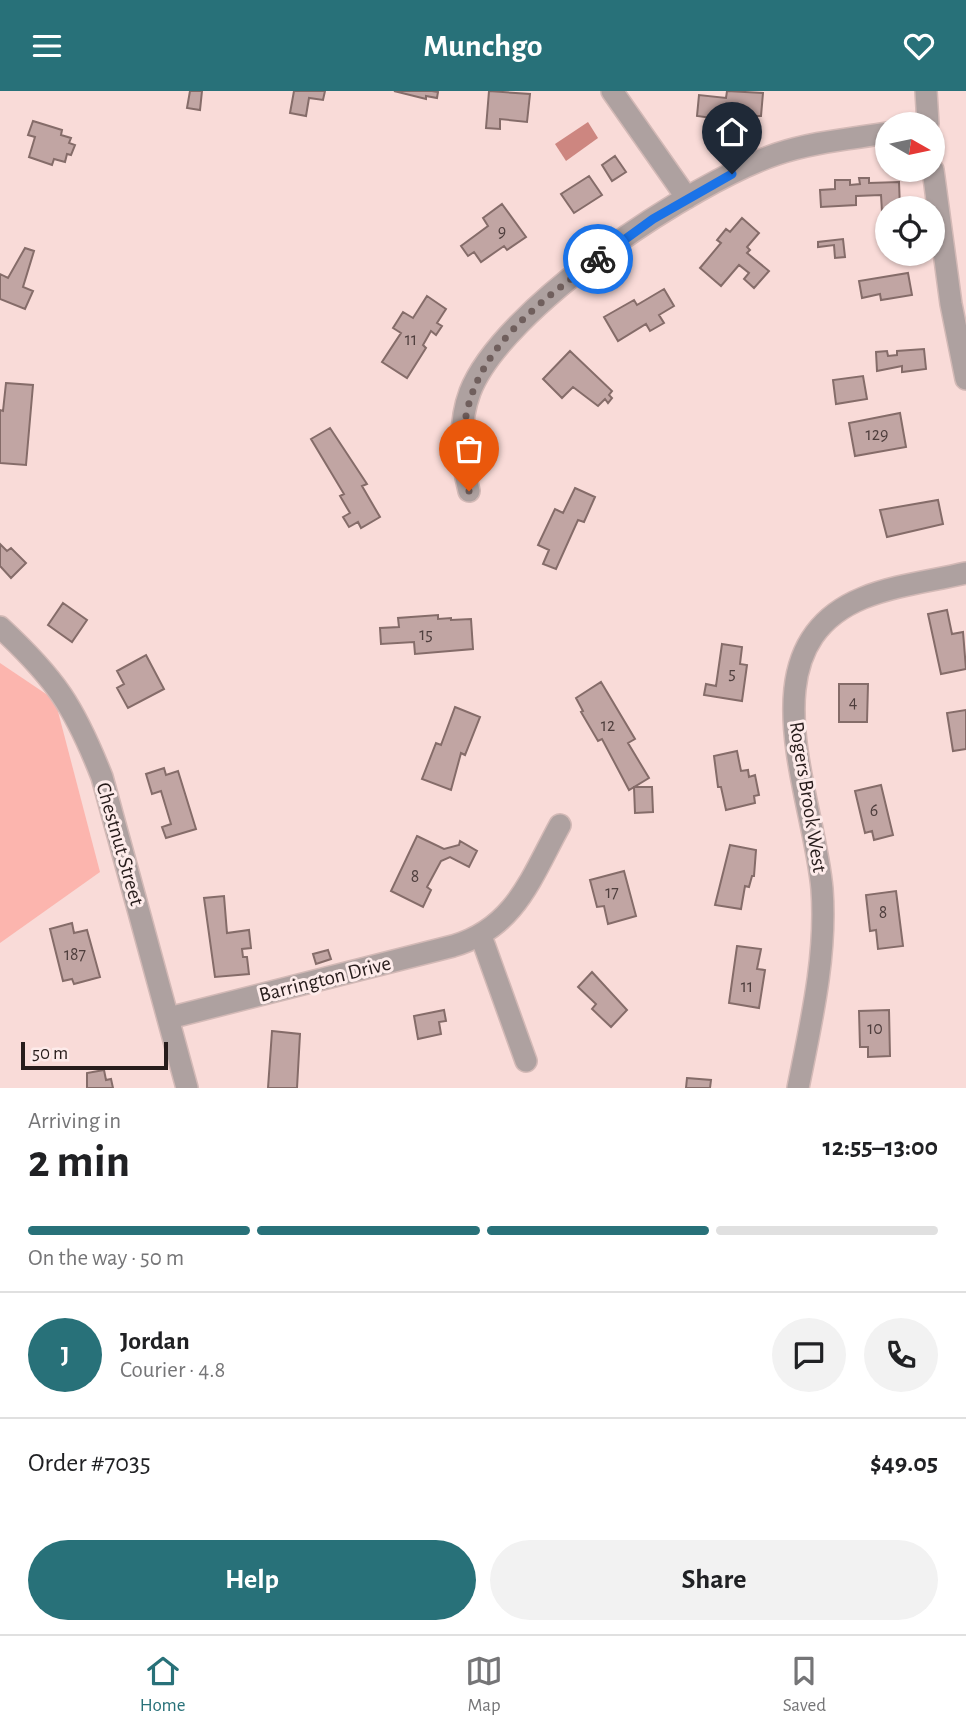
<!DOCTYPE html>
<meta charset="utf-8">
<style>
body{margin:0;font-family:"Alegreya Sans",sans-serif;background:#f2f2f2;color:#202124;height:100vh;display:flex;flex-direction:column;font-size:26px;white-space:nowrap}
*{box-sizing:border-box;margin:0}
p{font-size:23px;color:#757577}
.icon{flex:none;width:38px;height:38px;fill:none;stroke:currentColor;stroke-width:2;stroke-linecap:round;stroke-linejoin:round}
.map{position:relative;height:997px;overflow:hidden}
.drawer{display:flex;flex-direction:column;background:#fff;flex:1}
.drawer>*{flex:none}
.needle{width:46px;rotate:99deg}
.buttons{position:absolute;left:875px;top:21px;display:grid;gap:14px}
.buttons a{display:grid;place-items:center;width:70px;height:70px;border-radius:50%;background:#fff;box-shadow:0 2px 5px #0004;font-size:35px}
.scale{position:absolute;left:21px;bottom:18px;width:147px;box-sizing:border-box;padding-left:7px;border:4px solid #271c1b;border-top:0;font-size:19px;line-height:24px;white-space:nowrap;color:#271c1b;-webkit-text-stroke:5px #fdebea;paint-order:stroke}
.pin{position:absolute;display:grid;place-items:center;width:60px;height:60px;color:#fff;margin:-72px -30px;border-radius:50% 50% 50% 0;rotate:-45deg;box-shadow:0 0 7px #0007}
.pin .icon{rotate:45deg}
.courier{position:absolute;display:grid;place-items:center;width:70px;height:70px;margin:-35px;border:5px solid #1a73e8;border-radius:50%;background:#fff;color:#222;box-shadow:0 2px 9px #0007}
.overview em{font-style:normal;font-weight:600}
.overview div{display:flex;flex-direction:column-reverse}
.overview{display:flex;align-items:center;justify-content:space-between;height:119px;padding:0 28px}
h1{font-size:46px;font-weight:600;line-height:52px}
.bar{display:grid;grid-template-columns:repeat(4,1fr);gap:10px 7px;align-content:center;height:84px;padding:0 28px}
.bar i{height:9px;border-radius:5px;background:#e0e0e0}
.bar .on{background:#287179}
.bar p{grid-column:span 4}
.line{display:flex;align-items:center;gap:18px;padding:0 28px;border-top:2px solid #e0e0e0}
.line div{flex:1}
.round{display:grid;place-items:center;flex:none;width:74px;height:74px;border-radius:37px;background:#f2f2f2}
.cta{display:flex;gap:14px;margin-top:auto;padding:14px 28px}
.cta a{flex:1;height:80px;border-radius:42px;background:#287179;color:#fff;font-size:28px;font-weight:600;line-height:80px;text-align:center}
.cta a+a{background:#f2f2f2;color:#202124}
header{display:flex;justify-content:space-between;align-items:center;height:91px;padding:0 28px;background:#287179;color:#fff;font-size:32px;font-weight:600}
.tab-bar{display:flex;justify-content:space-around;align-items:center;height:98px;border-top:2px solid #e0e0e0;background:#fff;font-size:19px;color:#757577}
.tab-bar a{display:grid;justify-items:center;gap:4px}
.tab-bar .on{color:#287179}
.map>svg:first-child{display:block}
.green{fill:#fcb5ae}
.water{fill:#cd8680}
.building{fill:#c1a5a3;stroke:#856c69;stroke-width:2}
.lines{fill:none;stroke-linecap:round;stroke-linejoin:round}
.minor-casing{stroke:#d3b9b6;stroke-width:24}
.minor{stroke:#aea1a0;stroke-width:21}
.done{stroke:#705f5d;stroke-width:7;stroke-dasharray:0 12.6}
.route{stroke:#1a73e8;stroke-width:9}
.labels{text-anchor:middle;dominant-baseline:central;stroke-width:6;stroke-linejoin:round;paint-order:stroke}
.number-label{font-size:18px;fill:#4e3e3d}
.street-label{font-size:21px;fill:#271c1b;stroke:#fdebea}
</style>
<header><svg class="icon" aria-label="menu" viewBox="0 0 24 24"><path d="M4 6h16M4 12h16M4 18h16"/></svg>Munchgo<svg class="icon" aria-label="heart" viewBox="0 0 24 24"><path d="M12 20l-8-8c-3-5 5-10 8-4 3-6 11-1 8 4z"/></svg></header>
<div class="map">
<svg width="966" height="997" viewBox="0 0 966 997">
<rect width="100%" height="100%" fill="#f9dbd8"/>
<path class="green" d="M0 572 55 609 100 781 0 852Z"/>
<path class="water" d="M588 31 598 47 566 70 555 53Z"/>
<path class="building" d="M190 0H202L200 19 187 17Z
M294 0H325L323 9 309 7 306 25 290 22Z
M394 0H432L438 1 437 7 426 5V8Z
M489 0 530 3 527 31 500 28V38L486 37Z
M727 0 763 2 761 25H727V29L697 25 699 4 726 7Z
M33 30 62 39 61 44 71 47 69 52 75 54 71 64 67 63 65 71 54 68 52 74 29 66 35 46 28 44Z
M615 65 626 81 612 90 602 74Z
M589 85 602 104 574 122 561 103Z
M859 87H869V92L899 91 900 117H887V121H882L881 104 856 105V114L821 116 820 99 835 98V89H850V94L860 93Z
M502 113 526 146 507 159 504 155 481 171 474 161 468 165 461 155 488 135 483 127Z
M742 127 759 142 747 156 750 159 747 162 769 180 754 197 744 188 749 182 739 174 721 195 700 177 721 152 717 149 726 138 730 141Z
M843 148 845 166 835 167 834 154 818 156V151Z
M25 157 34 160 23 196 33 200 25 218 0 208V183L8 187Z
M908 182 912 204 881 209 880 203 862 207 859 190Z
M664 198 674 215 659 224 664 232 650 240 646 233 618 250 604 226 634 209 637 214Z
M427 205 446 218 437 232 442 235 436 244 431 240 423 254 426 257 407 287 382 271 401 242 393 237 403 221 413 227Z
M924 258 926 278 902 281V275L877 280 876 261 887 260 888 265 897 264V260Z
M570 260 612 300 609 304 612 307 608 312 605 308 598 315 573 296 562 307 543 288Z
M863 285 867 308 836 313 833 289Z
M6 292 33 294 26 374 0 372V319L3 320Z
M900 322 906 356 855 365 849 332Z
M330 337 367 393 362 395 380 426 361 437 358 431 349 436 343 426 350 422 340 405 344 403 311 348Z
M575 397 595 406 584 431 578 429 556 478 543 473 549 459 538 454 555 418 563 422Z
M938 409 943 433 887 446 880 419Z
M0 453 7 460 11 457 26 472 11 487 0 475Z
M63 512 87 529 72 551 48 534Z
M947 519 952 543 963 541 966 578 941 583 928 523Z
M438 524V528L451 527V529L471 528 473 558 415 563 414 551 381 553 380 537 399 536 398 527Z
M722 553 742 556 740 573 747 574 742 610 704 604 706 593 716 595Z
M146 564 164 598 128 617 117 597 124 593 117 580Z
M601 591 635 648 628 652 649 687 629 699 602 648 598 650 581 621 583 620 576 607Z
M839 593H868L867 631H839Z
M455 616 480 626 465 664 461 662 451 699 422 688 436 652 441 654Z
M966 619V658L953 660 947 622Z
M737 660 741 680 748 679 749 686 755 684 759 704 754 705 755 712 726 719 721 696H718L714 665Z
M164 677 166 684 178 680 196 738 166 747 162 736 171 733 161 700 152 703 146 683Z
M881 694 893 744 874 749 872 740 865 742 855 700Z
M634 696H652L653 721 635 722Z
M417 745 444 758 459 754 460 750 477 760 469 776 450 766 441 770 427 796 431 799 423 816 391 800Z
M730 754 756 759 754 785H752L749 796 745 795 741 818 715 814Z
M624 780 636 825 608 833 604 815 597 816 590 789Z
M896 800 903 855 878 858 876 839 870 840 866 804Z
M224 805 227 842 249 839 251 857 242 858 243 866H247L249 883 215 886 204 807Z
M72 832 74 842 87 839 100 886 74 893 72 888 63 890 50 838Z
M737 855 761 858 757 878 765 879 759 917 729 912Z
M328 859 331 868 316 873 313 863Z
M592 881 627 919 611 936 592 918 596 913 578 896Z
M444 919 446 930 439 931 441 943 418 948 414 925Z
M889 919 890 965 868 966V956H860L859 920Z
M272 940 300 943 297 997H268Z
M104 979 106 989 111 988 113 997H87V982Z
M687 987 711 989 710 997H686Z"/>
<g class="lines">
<g class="minor-casing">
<path id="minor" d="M612 0 687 107
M926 0 928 33
M933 79 951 213 966 288
M469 400C461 368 458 333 470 301 502 217 693 91 777 63 813 51 850 48 887 42
M0 536C56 588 74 615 102 686L187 997
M481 845 526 970
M169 927 453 855C515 837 531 787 560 734
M798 997C811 932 827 864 822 798 814 704 743 556 863 507 895 494 932 490 966 482"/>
</g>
<use href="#minor" class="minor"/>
</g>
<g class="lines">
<path class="done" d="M469 400C442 287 515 228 598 168"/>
<path class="route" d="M598 168 653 128 732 83"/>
</g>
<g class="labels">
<g class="number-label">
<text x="502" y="141">9</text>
<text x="411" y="249">11</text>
<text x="877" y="344">129</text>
<text x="426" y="544">15</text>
<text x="732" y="583">5</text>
<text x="853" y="612">4</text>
<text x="608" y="635">12</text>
<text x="874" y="720">6</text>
<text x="415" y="786">8</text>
<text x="612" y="802">17</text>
<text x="883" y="822">8</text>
<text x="75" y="864">187</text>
<text x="747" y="896">11</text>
<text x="875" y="938">10</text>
</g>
<g class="street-label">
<text transform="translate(808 706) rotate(81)">Rogers Brook West</text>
<text transform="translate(120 753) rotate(74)">Chestnut Street</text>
<text transform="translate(325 888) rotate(-14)">Barrington Drive</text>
</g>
</g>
</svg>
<div class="buttons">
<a><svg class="needle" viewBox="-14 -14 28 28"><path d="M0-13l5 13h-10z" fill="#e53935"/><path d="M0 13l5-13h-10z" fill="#757577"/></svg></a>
<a><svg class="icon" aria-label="locate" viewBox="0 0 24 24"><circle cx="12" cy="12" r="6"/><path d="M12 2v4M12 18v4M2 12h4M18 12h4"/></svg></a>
</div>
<div class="scale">50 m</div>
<div class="pin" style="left:469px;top:400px;background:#ea580c"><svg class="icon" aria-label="bag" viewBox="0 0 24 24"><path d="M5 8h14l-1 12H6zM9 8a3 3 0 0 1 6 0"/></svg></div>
<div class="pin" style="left:732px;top:83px;background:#1f2937"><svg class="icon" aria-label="home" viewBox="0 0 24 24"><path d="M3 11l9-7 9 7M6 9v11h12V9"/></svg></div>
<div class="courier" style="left:598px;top:168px"><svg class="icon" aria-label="bike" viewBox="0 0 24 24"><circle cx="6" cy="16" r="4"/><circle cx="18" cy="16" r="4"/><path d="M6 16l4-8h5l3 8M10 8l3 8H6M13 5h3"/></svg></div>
</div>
<section class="drawer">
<div class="overview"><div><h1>2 min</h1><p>Arriving in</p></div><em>12:55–13:00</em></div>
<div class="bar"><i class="on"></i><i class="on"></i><i class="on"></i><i></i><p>On the way · 50 m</p></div>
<div class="line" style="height:126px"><b class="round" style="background:#287179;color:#fff">J</b><div><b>Jordan</b><p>Courier · 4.8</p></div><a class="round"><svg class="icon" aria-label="chat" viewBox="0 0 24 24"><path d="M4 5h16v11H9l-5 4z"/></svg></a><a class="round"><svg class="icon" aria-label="phone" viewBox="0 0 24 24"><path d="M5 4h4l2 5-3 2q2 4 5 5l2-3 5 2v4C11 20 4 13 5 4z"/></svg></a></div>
<div class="line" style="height:91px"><div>Order #7035</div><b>$49.05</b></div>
<div class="cta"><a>Help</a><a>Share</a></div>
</section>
<nav class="tab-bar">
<a class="on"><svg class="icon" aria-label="home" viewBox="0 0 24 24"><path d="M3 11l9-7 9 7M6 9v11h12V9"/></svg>Home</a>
<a><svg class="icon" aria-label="map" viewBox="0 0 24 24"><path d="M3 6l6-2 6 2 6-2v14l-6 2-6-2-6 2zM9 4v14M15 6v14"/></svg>Map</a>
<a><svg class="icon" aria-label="saved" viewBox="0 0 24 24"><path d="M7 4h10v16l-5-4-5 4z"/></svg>Saved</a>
</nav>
